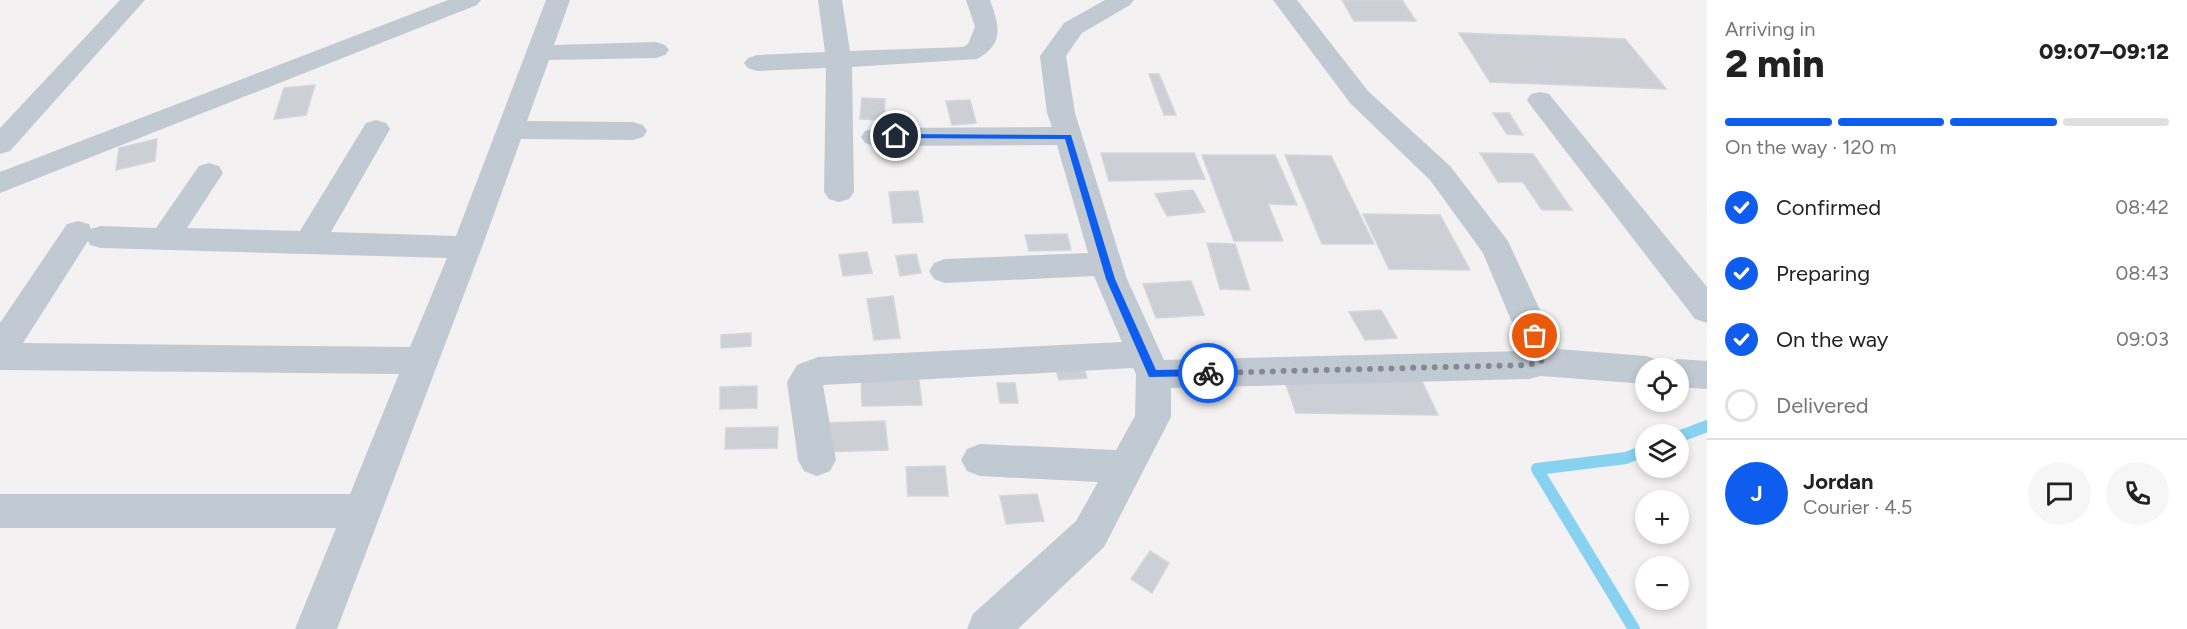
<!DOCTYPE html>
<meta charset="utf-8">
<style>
body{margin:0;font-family:Figtree,sans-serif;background:#f6f6f6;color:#222;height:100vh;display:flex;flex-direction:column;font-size:22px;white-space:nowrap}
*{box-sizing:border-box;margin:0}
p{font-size:20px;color:#767676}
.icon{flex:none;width:33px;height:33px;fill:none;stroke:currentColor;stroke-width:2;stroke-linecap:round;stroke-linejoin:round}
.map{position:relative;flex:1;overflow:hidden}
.details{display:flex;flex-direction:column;background:#fff;width:480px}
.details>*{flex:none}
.fabs{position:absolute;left:1635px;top:358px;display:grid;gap:12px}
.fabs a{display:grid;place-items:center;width:54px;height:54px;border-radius:50%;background:#fff;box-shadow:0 3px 9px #0003;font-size:30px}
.pin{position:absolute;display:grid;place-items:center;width:51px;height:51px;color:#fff;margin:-26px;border:3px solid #fff;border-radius:50%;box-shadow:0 2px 6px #0007}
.courier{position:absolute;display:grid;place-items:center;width:60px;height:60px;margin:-30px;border:4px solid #0f5def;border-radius:50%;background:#fff;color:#222;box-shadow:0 2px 8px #0007}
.overview em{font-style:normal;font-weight:800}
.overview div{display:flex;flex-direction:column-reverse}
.overview{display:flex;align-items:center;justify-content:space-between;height:102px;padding:0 18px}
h1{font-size:39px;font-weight:800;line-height:45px}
.bar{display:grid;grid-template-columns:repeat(4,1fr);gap:9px 6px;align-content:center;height:72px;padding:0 18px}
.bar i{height:8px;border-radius:4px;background:#e0e0e0}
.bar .selected{background:#0f5def}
.bar p{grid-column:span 4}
.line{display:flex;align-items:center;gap:15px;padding:0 18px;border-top:2px solid #e0e0e0}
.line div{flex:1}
.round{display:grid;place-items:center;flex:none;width:63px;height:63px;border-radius:32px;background:#f6f6f6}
ol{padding:0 18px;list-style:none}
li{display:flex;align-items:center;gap:18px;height:66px}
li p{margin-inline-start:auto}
li .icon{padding:6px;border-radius:50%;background:#0f5def;color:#fff;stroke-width:4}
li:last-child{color:#767676}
li i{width:33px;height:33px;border:3px solid #e0e0e0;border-radius:50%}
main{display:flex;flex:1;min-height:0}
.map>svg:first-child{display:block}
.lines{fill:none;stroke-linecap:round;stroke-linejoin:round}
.stream{stroke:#88d2f1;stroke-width:12}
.building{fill:#cccfd6;stroke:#d4d6dc;stroke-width:1.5}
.minor{fill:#c1cad3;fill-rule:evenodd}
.tertiary{fill:#c1cad3;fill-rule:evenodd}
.route{fill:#0f5def}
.done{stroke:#838a93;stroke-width:6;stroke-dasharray:0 10.8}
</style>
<main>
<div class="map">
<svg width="1707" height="629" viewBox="0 0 1707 629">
<rect width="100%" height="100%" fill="#f3f1f1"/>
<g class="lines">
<path class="stream" d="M1678 437 1707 426
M1634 629 1537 469 1626 458 1646 450"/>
</g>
<path class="building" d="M1342 0H1402L1416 21H1354Z
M1459 33 1625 39 1666 89 1490 82Z
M1149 74H1159L1176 115H1164Z
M315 85 306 115 274 119 284 88Z
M862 98 885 99 884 120 860 119Z
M970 100 976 123 952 125 946 101Z
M1493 113H1509L1523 135 1507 134Z
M157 139 155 161 116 170 119 148Z
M1101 153H1194L1205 179 1109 181Z
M1480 153 1533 154 1572 210H1542L1523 182H1498Z
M1202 155H1275L1297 205 1268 204 1283 241H1234Z
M1285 155 1331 156 1374 244H1322Z
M1193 190 1205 212 1167 216 1155 194Z
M918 191 923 222 893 223 889 192Z
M1363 214 1440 215 1470 270 1389 269Z
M1067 234 1071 250 1029 251 1025 235Z
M1207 243 1235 244 1250 290 1220 289Z
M867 252 872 273 843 276 839 255Z
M916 254 921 273 900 276 896 256Z
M1191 281 1204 315 1156 318 1143 284Z
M893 296 900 338 874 340 867 299Z
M1381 310 1397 338 1365 340 1349 312Z
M751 333V346L721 348V335Z
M1081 358 1087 378 1059 380 1053 361Z
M918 372 922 405 862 406 861 374Z
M1282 373 1419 375 1438 415 1296 413Z
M997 383H1015L1018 403H1000Z
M757 386V408L720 409V387Z
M885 421 888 450 820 452 819 423Z
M778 427 777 448 725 449 726 428Z
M945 466 948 496H908L906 467Z
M1037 494 1044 521 1006 524 1000 496Z
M1150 551 1169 563 1152 593 1131 579Z"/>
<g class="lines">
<path class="minor" d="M120 0H145L10 151 0 154V128Z
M546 0H570L554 45 656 42 665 45 669 50 665 55 656 58 549 60 527 121 633 122 643 125 647 131 643 137 633 140 521 139 482 247 337 629H295L336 528H0V494H350L399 374 0 370V323L67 224 78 221 89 224 91 229 101 226 156 228 199 166 209 163 219 166 223 173 187 228 300 231 366 123 376 120 386 123 390 129 331 232 456 236ZM88 241 90 245 101 248 447 258 410 347 23 343Z
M818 0H842L850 51 963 47 968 44 975 27 966 0H990C999 25 1005 44 977 59L852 67 854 192 849 199 839 202 829 199 824 192 826 68 757 71 748 68 744 63 748 58 757 55 825 52Z
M1105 0H1134L1130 5 1082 33 1066 56 1075 113 1127 279 1164 360 1524 351 1483 253 1430 180 1350 103 1273 0H1297L1368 91 1450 166 1508 241 1558 349 1646 356 1658 360 1663 369 1666 363 1678 359 1707 361V389L1678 387V369H1646V384L1541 376 1529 379 1171 388V417L1104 547 1018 629H967L973 614 1076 521 1098 482 980 476 967 471 961 460 967 449 980 444 1116 450 1135 416 1136 374 1133 368 823 385 836 460 830 471 817 476 804 471 798 460 787 382 797 365 818 357 1122 342 1094 276 945 283 934 279 929 271 934 263 945 259 1088 253 1057 145 875 146 865 143 861 137 865 131 875 128 1052 127 1047 113 1040 56 1064 23Z
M1540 92 1549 94 1707 287V323L1695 319 1531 106 1527 100 1531 94Z"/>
<path class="tertiary" d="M448 0H481L477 5 0 193V172Z"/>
</g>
<path class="route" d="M896 134 1071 135 1115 279 1156 370 1208 369 1213 373 1212 376 1149 377 1106 279 1065 139 893 138V135Z"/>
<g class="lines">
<path class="done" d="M1208 373 1528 365 1541 362 1543 355 1535 336"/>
</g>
</svg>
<div class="fabs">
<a><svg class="icon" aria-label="locate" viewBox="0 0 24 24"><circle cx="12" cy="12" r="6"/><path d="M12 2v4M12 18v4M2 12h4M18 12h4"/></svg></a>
<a><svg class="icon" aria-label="layers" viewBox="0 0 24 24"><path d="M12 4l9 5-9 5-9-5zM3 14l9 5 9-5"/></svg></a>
<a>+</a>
<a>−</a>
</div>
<div class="pin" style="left:1535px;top:336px;background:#ea580c"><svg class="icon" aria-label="bag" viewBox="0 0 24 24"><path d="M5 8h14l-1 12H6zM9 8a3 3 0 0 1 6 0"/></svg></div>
<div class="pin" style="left:896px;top:136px;background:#1f2937"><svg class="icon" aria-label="home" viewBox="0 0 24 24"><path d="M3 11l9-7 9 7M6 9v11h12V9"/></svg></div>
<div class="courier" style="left:1208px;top:373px"><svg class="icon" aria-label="bike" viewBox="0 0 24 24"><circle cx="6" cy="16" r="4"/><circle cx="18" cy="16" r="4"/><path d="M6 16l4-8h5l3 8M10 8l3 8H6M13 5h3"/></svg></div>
</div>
<section class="details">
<div class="overview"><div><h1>2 min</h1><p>Arriving in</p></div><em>09:07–09:12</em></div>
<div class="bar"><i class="selected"></i><i class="selected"></i><i class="selected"></i><i></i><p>On the way · 120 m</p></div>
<ol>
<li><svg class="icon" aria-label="check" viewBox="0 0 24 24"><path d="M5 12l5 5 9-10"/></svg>Confirmed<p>08:42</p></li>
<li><svg class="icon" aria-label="check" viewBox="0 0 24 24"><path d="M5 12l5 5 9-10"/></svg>Preparing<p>08:43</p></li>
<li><svg class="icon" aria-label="check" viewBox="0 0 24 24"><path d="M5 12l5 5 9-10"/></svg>On the way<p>09:03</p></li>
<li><i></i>Delivered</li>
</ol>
<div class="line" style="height:108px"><b class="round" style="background:#0f5def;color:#fff">J</b><div><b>Jordan</b><p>Courier · 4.5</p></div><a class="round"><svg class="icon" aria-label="chat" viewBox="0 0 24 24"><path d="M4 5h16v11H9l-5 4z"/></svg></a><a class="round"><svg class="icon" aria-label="phone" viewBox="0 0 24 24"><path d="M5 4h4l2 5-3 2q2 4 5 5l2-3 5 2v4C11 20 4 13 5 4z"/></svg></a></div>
</section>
</main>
